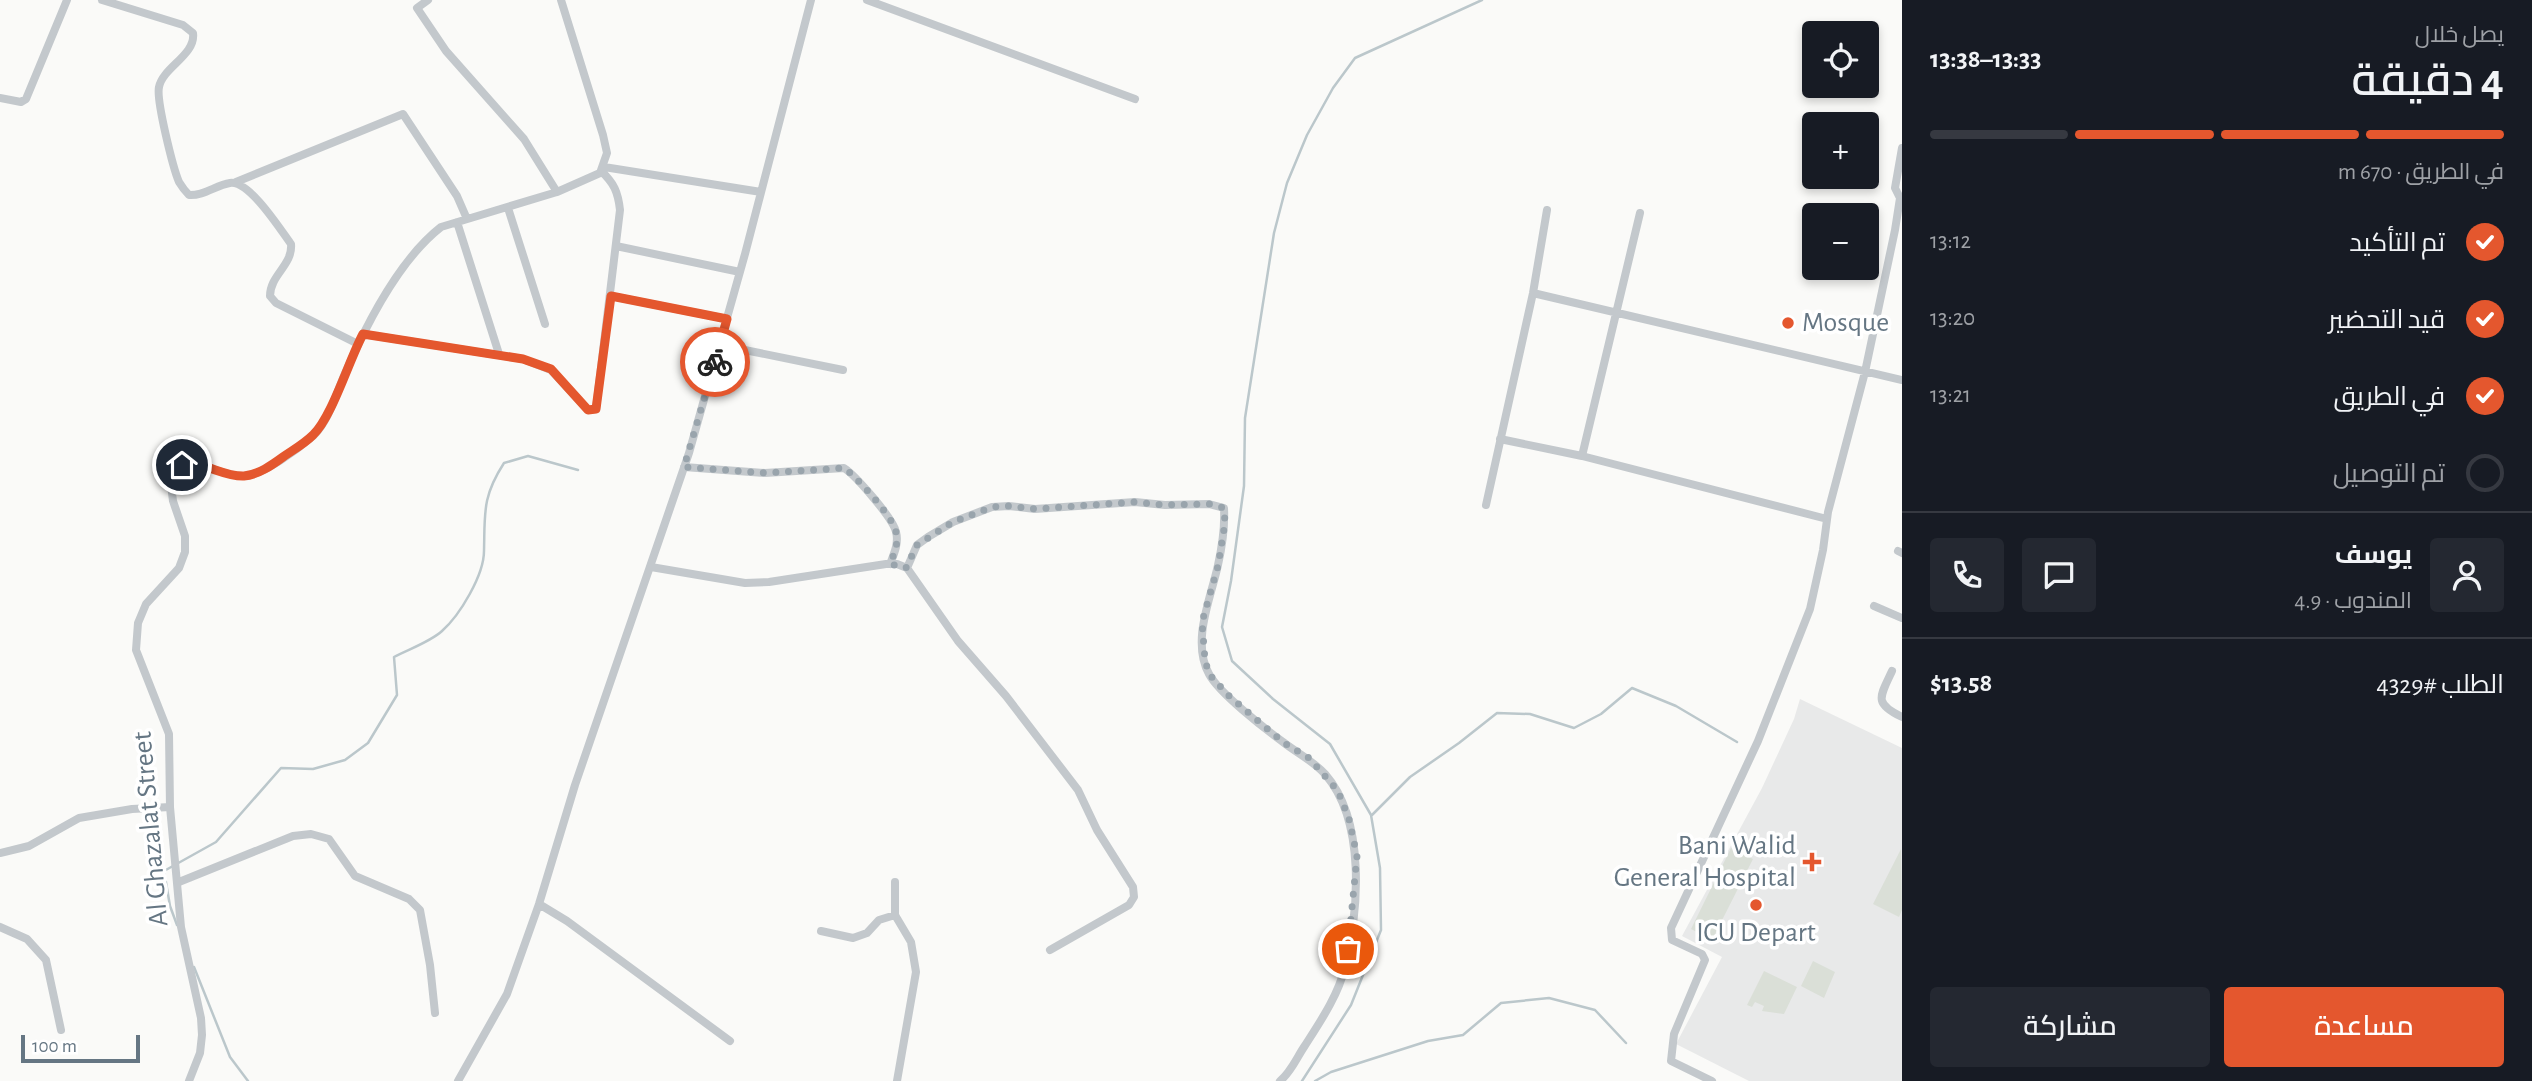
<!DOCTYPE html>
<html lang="ar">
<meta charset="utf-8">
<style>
body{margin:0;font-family:"Alegreya Sans",Cairo,sans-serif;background:#242831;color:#f1f3f6;direction:rtl;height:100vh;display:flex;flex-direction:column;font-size:26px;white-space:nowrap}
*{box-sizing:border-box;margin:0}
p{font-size:23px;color:#9ea1a6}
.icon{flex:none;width:38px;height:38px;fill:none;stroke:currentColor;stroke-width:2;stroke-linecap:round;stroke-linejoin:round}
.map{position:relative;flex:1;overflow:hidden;direction:ltr}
.details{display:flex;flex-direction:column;background:#171b24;width:630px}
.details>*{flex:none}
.controls{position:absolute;left:1802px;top:21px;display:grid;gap:14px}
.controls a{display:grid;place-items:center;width:77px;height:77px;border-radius:7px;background:#171b24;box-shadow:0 4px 10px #0003;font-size:35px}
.scale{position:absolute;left:21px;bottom:18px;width:119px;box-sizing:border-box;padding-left:7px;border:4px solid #657683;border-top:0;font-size:19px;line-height:24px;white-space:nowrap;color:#657683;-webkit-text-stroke:5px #fff;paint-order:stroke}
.pin{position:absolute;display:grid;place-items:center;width:60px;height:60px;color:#fff;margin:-30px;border:4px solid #fff;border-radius:50%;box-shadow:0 2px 7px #0007}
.courier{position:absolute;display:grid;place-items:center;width:70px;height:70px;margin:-35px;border:5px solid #e4572e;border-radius:50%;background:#fff;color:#222;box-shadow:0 2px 9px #0007}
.headline em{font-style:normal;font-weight:600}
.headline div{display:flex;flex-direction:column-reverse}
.headline{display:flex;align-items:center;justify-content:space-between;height:119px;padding:0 28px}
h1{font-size:46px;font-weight:600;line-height:52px}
.bar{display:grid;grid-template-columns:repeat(4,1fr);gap:10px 7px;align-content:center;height:84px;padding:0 28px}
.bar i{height:9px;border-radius:5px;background:#363941}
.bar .active{background:#e4572e}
.bar p{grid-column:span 4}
.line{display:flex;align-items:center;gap:18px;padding:0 28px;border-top:2px solid #363941}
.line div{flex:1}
.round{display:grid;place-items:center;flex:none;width:74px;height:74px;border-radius:7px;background:#242831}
ol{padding:0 28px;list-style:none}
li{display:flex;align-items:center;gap:21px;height:77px}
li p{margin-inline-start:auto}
li .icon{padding:7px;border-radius:50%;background:#e4572e;color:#fff;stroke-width:4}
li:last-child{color:#9ea1a6}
li i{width:38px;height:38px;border:4px solid #363941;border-radius:50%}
.button{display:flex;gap:14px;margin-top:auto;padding:14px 28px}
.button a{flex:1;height:80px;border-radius:7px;background:#e4572e;color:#fff;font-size:28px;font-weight:600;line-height:80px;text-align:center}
.button a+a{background:#242831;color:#f1f3f6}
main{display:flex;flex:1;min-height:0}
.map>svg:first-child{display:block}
.built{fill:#e8e9e9}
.green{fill:#dadfd7}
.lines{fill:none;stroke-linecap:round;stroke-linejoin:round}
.stream{stroke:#bbc7cb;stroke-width:2.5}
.minor{stroke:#c3c8cc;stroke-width:8}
.done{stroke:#99a4ac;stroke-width:7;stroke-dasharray:0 12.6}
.route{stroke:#e4572e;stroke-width:9}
.poi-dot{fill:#e4572e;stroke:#fff;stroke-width:2.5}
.labels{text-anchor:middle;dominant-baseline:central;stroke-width:7;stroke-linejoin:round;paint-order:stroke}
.poi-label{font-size:28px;fill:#657683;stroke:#fff;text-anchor:start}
.street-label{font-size:28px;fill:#657683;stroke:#fff}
</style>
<main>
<section class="details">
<div class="headline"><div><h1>4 دقيقة</h1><p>يصل خلال</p></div><em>13:33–13:38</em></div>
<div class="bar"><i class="active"></i><i class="active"></i><i class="active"></i><i></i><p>في الطريق · 670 m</p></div>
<ol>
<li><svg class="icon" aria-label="check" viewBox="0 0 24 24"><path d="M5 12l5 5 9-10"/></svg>تم التأكيد<p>13:12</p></li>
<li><svg class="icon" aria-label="check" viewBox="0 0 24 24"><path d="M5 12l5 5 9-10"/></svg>قيد التحضير<p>13:20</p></li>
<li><svg class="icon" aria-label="check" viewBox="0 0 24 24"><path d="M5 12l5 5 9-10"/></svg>في الطريق<p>13:21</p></li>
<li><i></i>تم التوصيل</li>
</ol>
<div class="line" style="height:126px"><a class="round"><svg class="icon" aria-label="person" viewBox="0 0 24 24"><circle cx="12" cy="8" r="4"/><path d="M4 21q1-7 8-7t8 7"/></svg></a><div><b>يوسف</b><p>المندوب · 4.9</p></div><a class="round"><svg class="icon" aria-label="chat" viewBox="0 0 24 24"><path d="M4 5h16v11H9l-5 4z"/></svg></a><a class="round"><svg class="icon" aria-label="phone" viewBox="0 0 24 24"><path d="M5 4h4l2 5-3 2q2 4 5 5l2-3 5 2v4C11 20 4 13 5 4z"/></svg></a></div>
<div class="line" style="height:91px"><div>الطلب #4329</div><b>$13.58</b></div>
<div class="button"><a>مساعدة</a><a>مشاركة</a></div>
</section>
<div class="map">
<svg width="1902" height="1081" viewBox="0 0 1902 1081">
<rect width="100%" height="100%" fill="#fafaf8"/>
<path class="built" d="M1800 699 1902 748V1081H1749L1676 1044 1722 957 1682 936 1762 788 1794 719Z"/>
<path class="green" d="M1731 848 1753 859 1712 940 1691 929Z
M1901 849 1902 910 1899 917 1873 904Z
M1813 961 1835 972 1824 998 1801 986Z
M1764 971 1797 987 1784 1014 1762 1011 1764 1006 1755 1002 1752 1007 1747 1005Z"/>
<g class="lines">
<path class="stream" d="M1372 815 1410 777 1459 743 1497 713 1530 714 1574 728 1601 714 1632 688 1676 706 1737 742
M177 925 170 906 164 871 216 842 281 768 313 769 345 760 368 743 397 695 394 657C409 649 430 642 442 631 460 615 484 575 484 551 485 513 482 497 504 463L528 456 578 470
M194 967 230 1057 248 1081
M1302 1081 1351 1005 1381 930 1380 868 1371 815 1330 744 1273 699 1232 661 1222 627 1231 581 1244 486 1245 418 1274 233 1287 183 1307 135 1333 88 1355 58 1482 0
M1315 1081 1331 1072 1428 1041 1463 1035 1501 1003 1549 998 1595 1010 1626 1043"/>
<path class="minor" d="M102 0 183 25 193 33C196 55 163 67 159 87 156 100 173 168 179 182 182 187 185 191 189 195 204 196 216 185 230 183 249 180 280 229 291 244 293 265 270 275 270 296L276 303 358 344
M428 0 417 8 446 51 524 139 557 192
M867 0 1135 99
M0 98 21 102 26 99 67 0
M604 167 761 192
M236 182 403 114 457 196 467 219
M508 208 545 324
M457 222 499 354
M616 246 740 272
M1533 293 1902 380
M611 296 727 319
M363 334 523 359 551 370 588 410 596 409 620 210C618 192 614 183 601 171
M720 345 843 370
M1500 439 1582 456 1640 213
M1582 456 1827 519
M684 467 765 473 844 468C855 475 893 518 896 532 899 543 894 554 890 564
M1486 505 1533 293 1547 210
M1898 551 1902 553
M651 567 745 583 769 582 886 564H897L907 568 958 641 1006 696 1078 790 1097 830 1133 887 1134 897 1129 905 1050 950
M907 568 917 545 928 537 953 522 992 507 1009 506 1035 509 1135 502 1165 505 1209 504 1224 508C1225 527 1222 547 1218 565 1211 598 1191 641 1209 674 1219 693 1264 728 1283 742 1297 753 1312 760 1325 774 1366 821 1359 910 1345 967 1338 996 1320 1022 1304 1047 1296 1059 1291 1072 1280 1081
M1874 606 1902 618
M1892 671C1880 697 1873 703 1902 717
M0 853 29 846 79 818 132 809 170 807
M179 882 293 836 311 834 329 839 355 876 409 899 420 910 430 965 435 1013
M895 882V915L911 942 916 972 897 1081
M539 904 567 921 730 1041
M0 927 27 939 46 960 61 1030
M821 931 853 938 867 933 879 920 895 915
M189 1081 200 1053 202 1035 201 1018 181 927 170 807 169 734 136 650 138 623 146 604 179 568 185 552V536L173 501 171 485 173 473C197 452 216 477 244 476 263 475 298 449 313 436 330 420 337 390 347 369 368 321 399 260 441 227L557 192 600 173 607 153 603 135 561 0
M458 1081 507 994 539 904 575 785 689 453 745 254 811 0
M1712 1081 1671 1061 1674 1034 1705 960 1702 954 1672 940 1671 928 1758 741 1810 609 1823 550 1828 512 1865 372 1895 230 1900 198 1895 188 1902 148"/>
</g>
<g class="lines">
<path class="done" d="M715 362 684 467 765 473 844 468C855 475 894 518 896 532 899 543 894 554 890 564L906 568 917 545 953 522 992 507 1009 506 1035 509 1135 502 1165 505 1209 504 1224 508 1225 523 1218 566 1202 622 1205 660 1209 674 1228 695 1284 743 1309 758 1338 791 1349 819 1357 856 1348 949"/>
<path class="route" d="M182 465C203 460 222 477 244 476 258 475 272 465 283 457 293 450 304 444 313 435 332 417 349 360 363 334L523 359 551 369 588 410 596 409 611 296 727 319 715 362"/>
</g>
<g class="poi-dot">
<circle cx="1788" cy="323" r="7"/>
<path d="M1808.5 851.5h7v7h7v7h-7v7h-7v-7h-7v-7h7z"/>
<circle cx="1756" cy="905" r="7"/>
</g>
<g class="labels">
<g class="poi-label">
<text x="1802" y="323">Mosque</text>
<text x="1796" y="846" text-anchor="end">Bani Walid<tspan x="1796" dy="32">General Hospital</tspan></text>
<text x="1756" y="933" text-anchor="middle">ICU Depart</text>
</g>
<g class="street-label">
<text transform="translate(151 829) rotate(-95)">Al Ghazalat Street</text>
</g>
</g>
</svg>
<div class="controls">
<a><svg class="icon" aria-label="locate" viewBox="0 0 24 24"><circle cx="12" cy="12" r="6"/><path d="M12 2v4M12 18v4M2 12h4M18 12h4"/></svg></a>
<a>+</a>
<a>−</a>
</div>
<div class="scale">100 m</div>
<div class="pin" style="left:1348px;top:949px;background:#ea580c"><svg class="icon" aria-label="bag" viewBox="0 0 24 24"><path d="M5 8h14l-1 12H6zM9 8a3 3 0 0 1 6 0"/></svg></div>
<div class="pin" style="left:182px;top:465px;background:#1f2937"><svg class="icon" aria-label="home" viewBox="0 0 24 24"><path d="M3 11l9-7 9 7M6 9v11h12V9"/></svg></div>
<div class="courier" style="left:715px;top:362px"><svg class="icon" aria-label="bike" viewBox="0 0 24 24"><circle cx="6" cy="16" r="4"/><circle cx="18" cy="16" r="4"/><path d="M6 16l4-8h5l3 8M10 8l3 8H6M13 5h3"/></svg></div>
</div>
</main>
